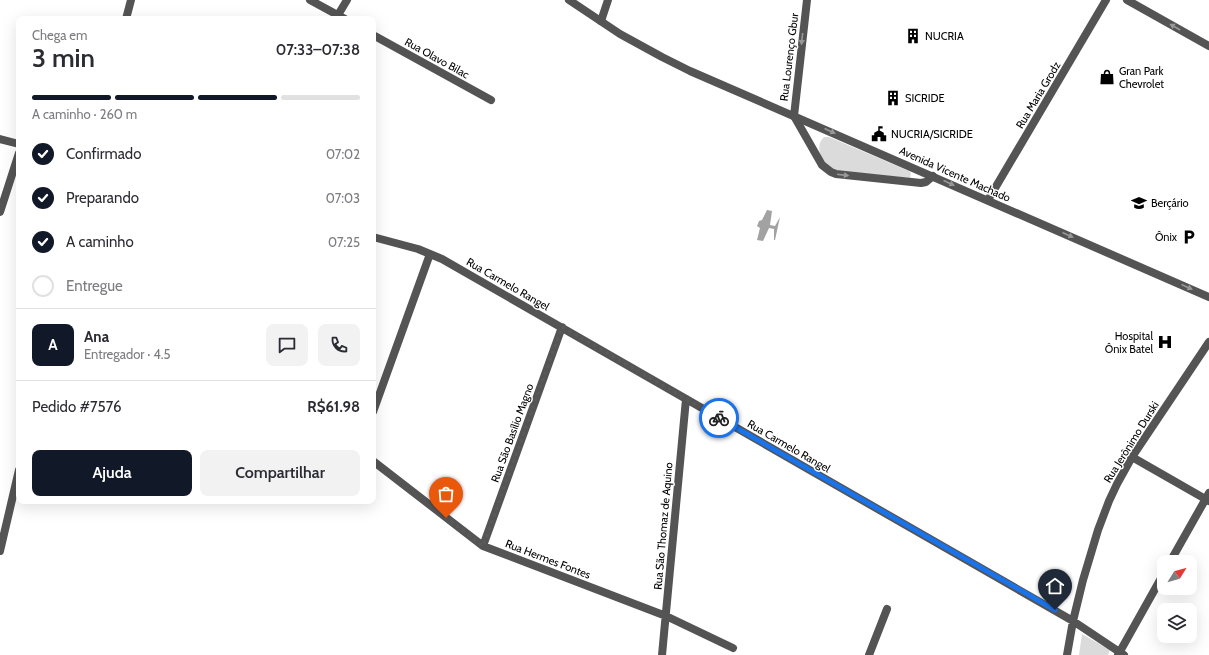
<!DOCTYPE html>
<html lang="pt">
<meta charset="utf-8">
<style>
body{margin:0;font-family:Cabin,sans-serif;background:#f2f2f3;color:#2b2b33;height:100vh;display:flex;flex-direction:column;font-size:15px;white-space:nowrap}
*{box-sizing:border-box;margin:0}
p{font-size:13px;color:#7c7c81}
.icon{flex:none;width:22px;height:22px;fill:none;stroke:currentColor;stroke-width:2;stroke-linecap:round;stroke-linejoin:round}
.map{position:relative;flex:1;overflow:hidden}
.drawer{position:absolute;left:16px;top:16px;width:360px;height:488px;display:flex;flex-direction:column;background:#fff;border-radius:8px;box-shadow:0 4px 16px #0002}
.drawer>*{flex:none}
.needle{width:26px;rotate:53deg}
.controls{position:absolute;left:1157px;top:555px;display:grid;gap:8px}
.controls a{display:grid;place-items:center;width:40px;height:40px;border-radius:8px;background:#fff;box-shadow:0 4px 16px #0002;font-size:20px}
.pin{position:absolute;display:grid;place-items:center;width:34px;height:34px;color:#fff;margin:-41px -17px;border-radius:50% 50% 50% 0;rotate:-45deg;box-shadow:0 0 4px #0007}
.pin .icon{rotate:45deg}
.courier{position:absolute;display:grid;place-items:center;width:40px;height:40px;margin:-20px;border:3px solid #1a73e8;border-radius:50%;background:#fff;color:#222;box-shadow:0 1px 5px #0007}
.summary em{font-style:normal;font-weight:600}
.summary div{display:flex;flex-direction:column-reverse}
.summary{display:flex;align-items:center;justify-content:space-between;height:68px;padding:0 16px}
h1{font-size:26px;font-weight:600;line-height:30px}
.bar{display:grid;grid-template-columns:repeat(4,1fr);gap:6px 4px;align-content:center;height:48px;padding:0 16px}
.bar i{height:5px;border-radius:3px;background:#e1e1e2}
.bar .active{background:#111827}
.bar p{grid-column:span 4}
.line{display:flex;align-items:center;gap:10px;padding:0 16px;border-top:1px solid #e1e1e2}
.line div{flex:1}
.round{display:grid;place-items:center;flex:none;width:42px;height:42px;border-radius:8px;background:#f2f2f3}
ol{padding:0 16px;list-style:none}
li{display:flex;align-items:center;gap:12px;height:44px}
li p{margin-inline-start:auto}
li .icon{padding:4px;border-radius:50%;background:#111827;color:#fff;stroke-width:4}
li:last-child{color:#7c7c81}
li i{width:22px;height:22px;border:2px solid #e1e1e2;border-radius:50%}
.cta{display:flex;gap:8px;margin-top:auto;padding:8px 16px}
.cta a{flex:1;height:46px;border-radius:8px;background:#111827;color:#fff;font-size:16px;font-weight:600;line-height:46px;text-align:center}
.cta a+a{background:#f2f2f3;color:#2b2b33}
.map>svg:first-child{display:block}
.green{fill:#dbdbdb}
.water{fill:#a2a2a2}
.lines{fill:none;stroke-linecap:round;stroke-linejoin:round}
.minor{stroke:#545454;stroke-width:8}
.tertiary{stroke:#545454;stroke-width:8}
.oneway{fill:#989898}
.done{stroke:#595959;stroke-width:4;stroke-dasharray:0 7.2}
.route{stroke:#1a73e8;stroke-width:5}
.labels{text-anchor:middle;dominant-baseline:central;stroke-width:3;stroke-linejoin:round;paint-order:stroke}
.poi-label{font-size:11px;fill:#000;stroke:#fff;text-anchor:start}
.street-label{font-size:11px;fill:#000;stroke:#fff}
</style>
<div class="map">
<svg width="1209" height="655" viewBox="0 0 1209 655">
<rect width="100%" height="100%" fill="#fff"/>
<path class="green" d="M824 137H829L909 171 911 173 910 178 839 171C835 170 831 168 828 166 820 158 815 145 824 137Z
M1082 634 1110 650 1108 655H1079Z"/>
<path class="water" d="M767 210 772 211 770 225 775 226 780 217 775 240H774V229L769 228 763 241 757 240 760 228 757 226 759 221 762 220Z"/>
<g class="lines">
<path class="minor" d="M310 0 345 19
M807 0 794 116 822 165 831 172 836 174 921 183 926 182 933 176
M1127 0 1209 46
M338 15 347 0
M601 21 608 0
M373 35 491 100
M0 139 19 144
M988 200 1106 0
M0 212 19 153
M373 237 418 249 442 259 1073 621 1124 655
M373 412 430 254
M1132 457 1209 501
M373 461 483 546 666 616 733 648
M483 546 562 327
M1170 562 1209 493
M662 655 686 399
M869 655 887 609
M1067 655 1073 621 1083 580 1098 530 1109 501 1117 484 1132 457 1209 342
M1118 655 1164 573"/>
<path class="tertiary" d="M569 0 620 34 662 57 690 71 1209 297
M126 19 131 0
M0 551 19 470"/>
</g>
<defs><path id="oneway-solid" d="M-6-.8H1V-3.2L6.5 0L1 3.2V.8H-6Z"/></defs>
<g class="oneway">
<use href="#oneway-solid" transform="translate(1175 27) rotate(-150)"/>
<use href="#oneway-solid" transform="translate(802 39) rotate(96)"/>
<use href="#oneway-solid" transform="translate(830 131) rotate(24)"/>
<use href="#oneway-solid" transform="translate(843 175) rotate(7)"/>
<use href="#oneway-solid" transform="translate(949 183) rotate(24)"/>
<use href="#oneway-solid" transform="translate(1068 235) rotate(24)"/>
<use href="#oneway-solid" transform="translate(1187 287) rotate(24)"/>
</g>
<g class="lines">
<path class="done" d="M446 518 483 546 562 327 719 418"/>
<path class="route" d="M719 418 1055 610"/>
</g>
<defs>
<g id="building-bare" transform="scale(1.2)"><path d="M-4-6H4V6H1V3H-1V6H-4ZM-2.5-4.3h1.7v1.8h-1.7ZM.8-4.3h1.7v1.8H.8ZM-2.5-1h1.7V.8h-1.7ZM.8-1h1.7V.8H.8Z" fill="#000" stroke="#fff" stroke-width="2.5" paint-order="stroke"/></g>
<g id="shop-bare" transform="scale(1.2)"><path d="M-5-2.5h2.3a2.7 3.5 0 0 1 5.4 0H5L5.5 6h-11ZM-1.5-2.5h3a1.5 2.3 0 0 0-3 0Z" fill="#000" stroke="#fff" stroke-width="2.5" paint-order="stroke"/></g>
<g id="civic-bare" transform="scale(1.2)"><path d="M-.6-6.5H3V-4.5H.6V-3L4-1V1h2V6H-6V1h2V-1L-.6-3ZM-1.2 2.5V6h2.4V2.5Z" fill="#000" stroke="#fff" stroke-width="2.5" paint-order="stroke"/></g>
<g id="school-bare" transform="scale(1.2)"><path d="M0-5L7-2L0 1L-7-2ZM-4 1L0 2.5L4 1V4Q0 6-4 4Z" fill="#000" stroke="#fff" stroke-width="2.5" paint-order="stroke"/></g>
<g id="parking-bare" transform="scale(1.2)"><path d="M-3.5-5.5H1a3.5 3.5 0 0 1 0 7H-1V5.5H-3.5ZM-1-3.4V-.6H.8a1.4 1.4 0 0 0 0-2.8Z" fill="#000" stroke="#fff" stroke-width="2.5" paint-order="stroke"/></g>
<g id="hospital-bare" transform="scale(1.2)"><path d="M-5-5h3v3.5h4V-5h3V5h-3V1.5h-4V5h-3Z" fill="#000" stroke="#fff" stroke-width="2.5" paint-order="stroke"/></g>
</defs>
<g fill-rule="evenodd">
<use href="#building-bare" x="913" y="36"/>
<use href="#shop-bare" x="1107" y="77"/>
<use href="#building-bare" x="893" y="98"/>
<use href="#civic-bare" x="879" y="134"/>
<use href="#school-bare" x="1139" y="203"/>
<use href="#parking-bare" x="1189" y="237"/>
<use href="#hospital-bare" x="1165" y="342"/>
</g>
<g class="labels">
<g class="poi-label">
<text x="925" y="36">NUCRIA</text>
<text x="1119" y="71">Gran Park<tspan x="1119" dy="13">Chevrolet</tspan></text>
<text x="905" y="98">SICRIDE</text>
<text x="891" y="134">NUCRIA/SICRIDE</text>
<text x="1151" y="203">Berçário</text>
<text x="1177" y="237" text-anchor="end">Ônix</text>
<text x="1153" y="336" text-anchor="end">Hospital<tspan x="1153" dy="13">Ônix Batel</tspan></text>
</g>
<g class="street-label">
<text transform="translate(789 57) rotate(-83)">Rua Lourenço Gbur</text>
<text transform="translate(437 58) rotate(29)">Rua Olavo Bilac</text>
<text transform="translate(1038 95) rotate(-59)">Rua Maria Grodz</text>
<text transform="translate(955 174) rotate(24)">Avenida Vicente Machado</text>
<text transform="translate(508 284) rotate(30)">Rua Carmelo Rangel</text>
<text transform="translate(512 433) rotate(-70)">Rua São Basílio Magno</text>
<text transform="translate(1131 442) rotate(-58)">Rua Jerônimo Durski</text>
<text transform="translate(789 446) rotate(30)">Rua Carmelo Rangel</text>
<text transform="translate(663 526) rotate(-85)">Rua São Thomaz de Aquino</text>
<text transform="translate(548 559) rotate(21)">Rua Hermes Fontes</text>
</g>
</g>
</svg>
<div class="controls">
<a><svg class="needle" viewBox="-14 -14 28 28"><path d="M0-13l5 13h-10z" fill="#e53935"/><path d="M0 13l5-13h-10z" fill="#7c7c81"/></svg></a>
<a><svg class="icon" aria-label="layers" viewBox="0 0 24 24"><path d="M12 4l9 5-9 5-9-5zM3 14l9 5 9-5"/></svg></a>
</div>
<div class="pin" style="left:446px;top:518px;background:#ea580c"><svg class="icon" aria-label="bag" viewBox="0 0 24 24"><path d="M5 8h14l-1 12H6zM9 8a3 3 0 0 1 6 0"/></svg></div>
<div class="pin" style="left:1055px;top:610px;background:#1f2937"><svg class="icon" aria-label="home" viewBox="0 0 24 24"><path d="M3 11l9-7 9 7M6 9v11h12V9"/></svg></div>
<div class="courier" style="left:719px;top:418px"><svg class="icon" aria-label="bike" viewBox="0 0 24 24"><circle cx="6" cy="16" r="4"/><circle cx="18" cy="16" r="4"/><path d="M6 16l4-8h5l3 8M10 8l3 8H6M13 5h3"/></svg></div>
<section class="drawer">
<div class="summary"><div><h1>3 min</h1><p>Chega em</p></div><em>07:33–07:38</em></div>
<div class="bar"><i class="active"></i><i class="active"></i><i class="active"></i><i></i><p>A caminho · 260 m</p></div>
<ol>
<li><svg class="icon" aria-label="check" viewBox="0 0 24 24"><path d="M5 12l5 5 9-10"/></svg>Confirmado<p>07:02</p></li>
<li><svg class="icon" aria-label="check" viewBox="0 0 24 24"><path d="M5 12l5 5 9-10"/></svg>Preparando<p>07:03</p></li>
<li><svg class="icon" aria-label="check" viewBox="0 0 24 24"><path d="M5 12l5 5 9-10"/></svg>A caminho<p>07:25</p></li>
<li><i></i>Entregue</li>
</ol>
<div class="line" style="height:72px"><b class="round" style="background:#111827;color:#fff">A</b><div><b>Ana</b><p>Entregador · 4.5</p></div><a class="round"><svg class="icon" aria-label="chat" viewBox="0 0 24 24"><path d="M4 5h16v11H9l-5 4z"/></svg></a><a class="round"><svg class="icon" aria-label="phone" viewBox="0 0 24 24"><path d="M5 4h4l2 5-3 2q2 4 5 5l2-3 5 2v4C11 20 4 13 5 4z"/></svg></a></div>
<div class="line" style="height:52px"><div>Pedido #7576</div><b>R$61.98</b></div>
<div class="cta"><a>Ajuda</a><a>Compartilhar</a></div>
</section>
</div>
